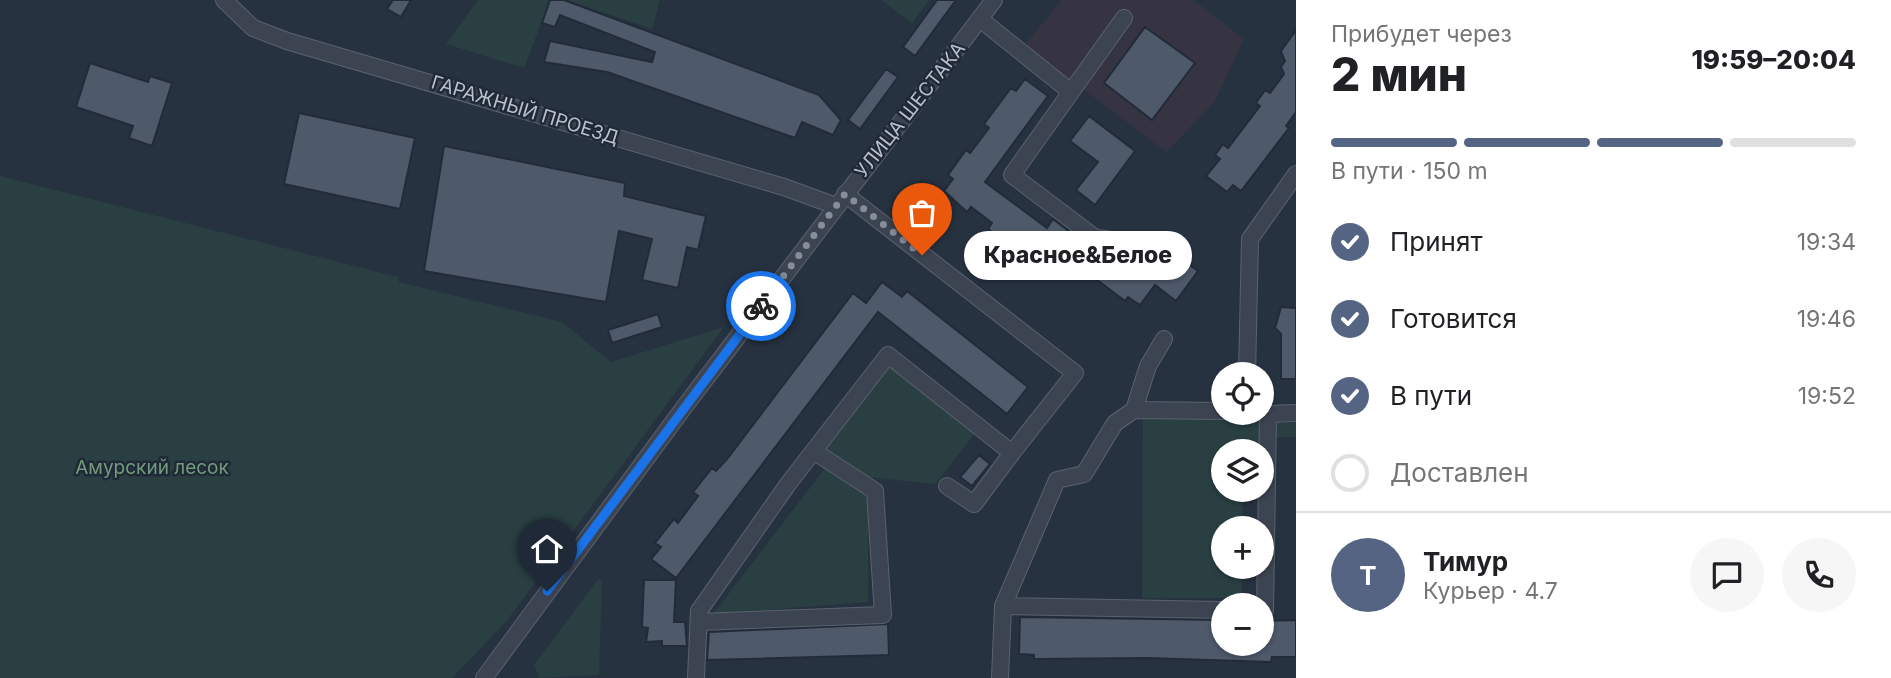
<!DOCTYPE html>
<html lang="ru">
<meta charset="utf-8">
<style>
body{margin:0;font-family:Inter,sans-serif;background:#f6f6f6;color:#202124;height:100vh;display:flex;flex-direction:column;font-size:26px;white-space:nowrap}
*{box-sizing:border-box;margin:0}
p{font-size:23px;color:#757577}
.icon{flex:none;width:38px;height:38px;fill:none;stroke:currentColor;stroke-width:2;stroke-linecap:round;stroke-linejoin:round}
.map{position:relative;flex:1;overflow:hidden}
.panel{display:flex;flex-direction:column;background:#fff;width:595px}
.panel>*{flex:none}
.buttons{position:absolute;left:1211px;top:362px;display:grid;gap:14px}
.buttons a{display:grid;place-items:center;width:63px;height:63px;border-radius:50%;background:#fff;box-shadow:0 2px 5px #0004;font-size:35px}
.pin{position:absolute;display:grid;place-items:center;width:60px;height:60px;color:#fff;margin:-72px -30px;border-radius:50% 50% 50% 0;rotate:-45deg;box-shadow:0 0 7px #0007}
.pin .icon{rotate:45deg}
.courier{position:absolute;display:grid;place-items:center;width:70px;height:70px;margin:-35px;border:5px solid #1a73e8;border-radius:50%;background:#fff;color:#222;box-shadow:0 2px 9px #0007}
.bubble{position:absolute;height:49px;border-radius:24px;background:#fff;box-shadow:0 2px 5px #0004;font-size:23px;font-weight:800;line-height:49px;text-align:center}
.overview em{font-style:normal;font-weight:800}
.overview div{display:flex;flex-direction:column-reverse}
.overview{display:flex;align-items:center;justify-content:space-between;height:119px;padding:0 35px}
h1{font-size:46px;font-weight:800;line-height:52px}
.bar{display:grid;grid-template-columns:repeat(4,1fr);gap:10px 7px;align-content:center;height:84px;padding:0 35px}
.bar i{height:9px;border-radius:5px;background:#e0e0e0}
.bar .active{background:#546482}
.bar p{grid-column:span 4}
.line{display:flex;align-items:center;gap:18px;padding:0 35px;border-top:2px solid #e0e0e0}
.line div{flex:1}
.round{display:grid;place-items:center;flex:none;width:74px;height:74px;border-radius:37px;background:#f6f6f6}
ol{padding:0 35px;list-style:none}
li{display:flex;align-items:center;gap:21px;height:77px}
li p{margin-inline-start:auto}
li .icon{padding:7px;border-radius:50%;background:#546482;color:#fff;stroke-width:4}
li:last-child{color:#757577}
li i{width:38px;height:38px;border:4px solid #e0e0e0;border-radius:50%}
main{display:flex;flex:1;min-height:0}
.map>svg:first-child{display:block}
.medical{fill:#363342}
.green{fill:#293f42}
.building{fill:#4e596a;stroke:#222b39;stroke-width:2}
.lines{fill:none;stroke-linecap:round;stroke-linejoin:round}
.minor-casing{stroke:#5a626f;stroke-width:18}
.minor{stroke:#3c4451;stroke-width:16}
.done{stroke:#868e9b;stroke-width:7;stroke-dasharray:0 12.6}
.route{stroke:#1a73e8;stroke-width:9}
.labels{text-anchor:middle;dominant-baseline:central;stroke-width:5;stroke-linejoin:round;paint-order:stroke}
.street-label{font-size:19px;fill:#b9bfcb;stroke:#202937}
.park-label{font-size:19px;fill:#719b7b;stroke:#202937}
</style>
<main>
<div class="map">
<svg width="1296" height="678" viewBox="0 0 1296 678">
<rect width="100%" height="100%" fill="#273241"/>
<path class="medical" d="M1061 0H1193L1244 39 1215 101 1167 152 1025 45Z"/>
<path class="green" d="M478 0H550L524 68 446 44Z
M566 0H660L652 29Z
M881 0H929L912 23Z
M0 176 398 277 399 282 562 322 611 362 724 327 506 622 452 678H0Z
M889 361 977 431 935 484 867 477 823 449Z
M1143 418 1262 420V452H1223V490H1262V495H1243L1242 528H1223V567H1242V598H1142Z
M1276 423H1296V437H1275Z
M829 463 864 488 868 505V602L713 614Z
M598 579 602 580 599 675 539 678 534 665Z"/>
<path class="building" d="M393 0H411L401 17 387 9Z
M550 0H564L819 95 841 120 833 135 802 122 795 138 607 72 544 62 550 41 652 62 655 52 560 15 555 27 542 23Z
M937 0H956L915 56 903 47Z
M1145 27 1195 63 1152 120 1104 83Z
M1296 30V112L1286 126 1289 128 1241 191 1233 185 1227 192 1206 176 1220 159 1215 155 1223 144 1228 148 1260 106 1256 103 1265 90 1270 93 1284 74 1281 67 1285 61 1281 51Z
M90 63 148 82 150 76 172 83 152 146 129 138 133 126 76 107Z
M886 69 898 77 860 129 848 120Z
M1025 79 1048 96 985 182 1047 228 1053 219 1088 246 1102 253 1105 250 1118 252 1149 274 1167 249 1198 271 1176 301 1155 285 1140 305 1128 297 1125 301 1089 274 1086 278 1073 268 1070 273 1031 244 1027 249 1017 242 1013 248 988 229 992 223 971 207 967 212 944 191 953 179 948 175 966 150 970 153 989 128 984 124 1011 88 1016 91Z
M299 113 415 138 400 209 284 184Z
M1089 116 1135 151 1095 205 1076 190 1098 162 1070 141Z
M444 146 625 183 624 196 706 216 698 250 687 247 678 288 642 280 652 239 619 231 606 302 424 271Z
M882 282 902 297 907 291 1028 387 1007 414 878 312 676 578 651 559 661 547 655 543 674 519 678 523 698 496 693 492 712 468 716 471 727 459 853 293 866 303Z
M1281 307 1296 308V379H1281V334L1275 328Z
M658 314 662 327 612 343 608 330Z
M979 455 990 464 972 486 960 477Z
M644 580H676L674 622H685L687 646H662V641L646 642 648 628 642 627Z
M1020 617 1223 620V644H1262V621L1296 620V657H1272L1271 662 1147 658 1034 659V655L1019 654Z
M888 624 889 655 707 660 709 632Z"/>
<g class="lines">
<g class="minor-casing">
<path id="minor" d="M224 0 253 28 287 41 784 187 836 206
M980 19 1071 92 1012 175 1094 237 1141 245
M1071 92 1124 18
M1247 374 1250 239 1296 174
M1134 410 1223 411
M947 486 974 504 1012 453
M1003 606 1057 480 1084 474 1115 423 1134 410 1148 366 1164 339
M1262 611H1265L1268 414 1296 413
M699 622 883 615 875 491 815 452
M484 678 688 402 994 0
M696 678 699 611 788 484 888 355 1012 453 1075 373 845 194
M1000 678 1003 606 1223 610"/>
</g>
<use href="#minor" class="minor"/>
</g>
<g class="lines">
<path class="done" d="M761 306 845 194 922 255"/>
<path class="route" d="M547 591 761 306"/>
</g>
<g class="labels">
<g class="street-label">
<text transform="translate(525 110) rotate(17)">ГАРАЖНЫЙ ПРОЕЗД</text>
<text transform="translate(910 110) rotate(-52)">УЛИЦА ШЕСТАКА</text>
</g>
<g class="park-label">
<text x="152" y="467">Амурский лесок</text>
</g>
</g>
</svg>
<div class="buttons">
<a><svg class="icon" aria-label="locate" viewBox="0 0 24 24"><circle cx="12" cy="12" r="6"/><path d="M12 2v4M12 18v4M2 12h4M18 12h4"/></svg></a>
<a><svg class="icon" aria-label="layers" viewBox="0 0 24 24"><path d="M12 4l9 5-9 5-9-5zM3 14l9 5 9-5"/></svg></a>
<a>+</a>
<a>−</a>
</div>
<div class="pin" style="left:922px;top:255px;background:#ea580c"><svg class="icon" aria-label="bag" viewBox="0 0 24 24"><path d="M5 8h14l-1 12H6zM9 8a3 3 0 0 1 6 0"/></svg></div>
<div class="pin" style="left:547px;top:591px;background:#1f2937"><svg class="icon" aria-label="home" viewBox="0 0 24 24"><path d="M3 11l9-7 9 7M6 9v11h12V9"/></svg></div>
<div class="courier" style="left:761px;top:306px"><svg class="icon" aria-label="bike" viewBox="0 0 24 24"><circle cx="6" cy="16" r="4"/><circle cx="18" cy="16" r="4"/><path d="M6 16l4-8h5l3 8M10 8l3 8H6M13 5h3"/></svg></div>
<div class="bubble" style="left:964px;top:231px;width:228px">Красное&amp;Белое</div>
</div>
<section class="panel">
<div class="overview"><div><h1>2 мин</h1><p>Прибудет через</p></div><em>19:59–20:04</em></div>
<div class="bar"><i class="active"></i><i class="active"></i><i class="active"></i><i></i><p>В пути · 150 m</p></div>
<ol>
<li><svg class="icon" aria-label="check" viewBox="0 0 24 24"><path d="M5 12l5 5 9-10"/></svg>Принят<p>19:34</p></li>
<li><svg class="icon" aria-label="check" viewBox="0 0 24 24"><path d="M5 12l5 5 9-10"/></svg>Готовится<p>19:46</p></li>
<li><svg class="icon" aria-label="check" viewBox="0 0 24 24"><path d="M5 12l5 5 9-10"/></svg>В пути<p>19:52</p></li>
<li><i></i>Доставлен</li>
</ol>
<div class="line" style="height:126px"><b class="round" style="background:#546482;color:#fff">Т</b><div><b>Тимур</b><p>Курьер · 4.7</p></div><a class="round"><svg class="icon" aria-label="chat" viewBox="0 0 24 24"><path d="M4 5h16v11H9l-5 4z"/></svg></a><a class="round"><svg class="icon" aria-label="phone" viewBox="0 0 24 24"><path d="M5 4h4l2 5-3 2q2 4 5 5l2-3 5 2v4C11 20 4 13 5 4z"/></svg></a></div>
</section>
</main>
